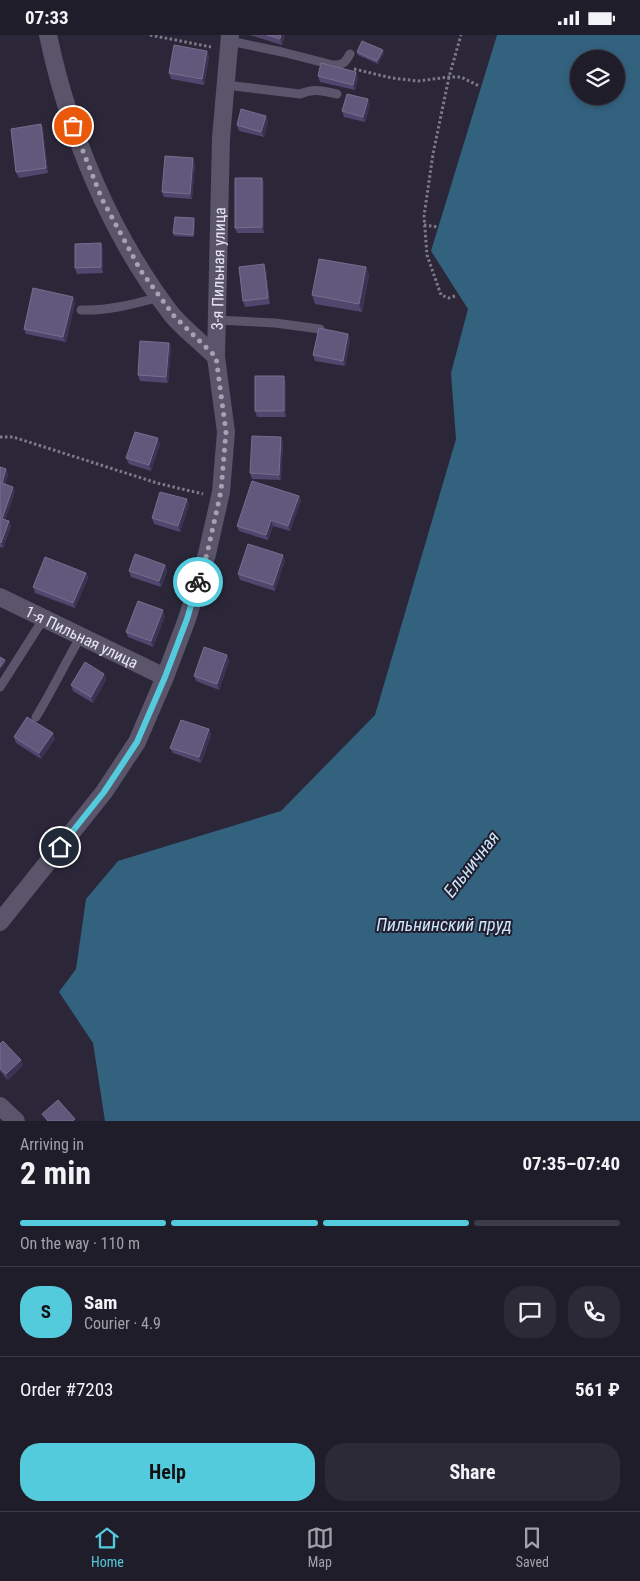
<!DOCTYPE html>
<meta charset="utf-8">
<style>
body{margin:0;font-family:"Roboto Condensed",sans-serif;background:#2d2a37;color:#f1f3f6;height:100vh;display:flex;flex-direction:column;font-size:19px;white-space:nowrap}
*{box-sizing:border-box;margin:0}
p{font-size:16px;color:#a2a2a9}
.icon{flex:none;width:28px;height:28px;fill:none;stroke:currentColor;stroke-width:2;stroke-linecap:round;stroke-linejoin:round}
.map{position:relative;height:1086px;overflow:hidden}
.sheet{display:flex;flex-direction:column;background:#201d2b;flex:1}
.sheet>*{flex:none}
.buttons{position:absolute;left:570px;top:15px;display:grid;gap:10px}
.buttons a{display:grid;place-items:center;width:55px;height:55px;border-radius:50%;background:#201d2b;box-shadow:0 2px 8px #0003,0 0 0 1px #3d3b47;font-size:25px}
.pin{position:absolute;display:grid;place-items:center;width:42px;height:42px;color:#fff;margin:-21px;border:2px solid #fff;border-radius:50%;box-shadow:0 1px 5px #0007}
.courier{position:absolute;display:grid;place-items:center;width:50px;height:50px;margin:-25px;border:4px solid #53cbdc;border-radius:50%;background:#fff;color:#222;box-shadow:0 1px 6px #0007}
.summary em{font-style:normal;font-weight:700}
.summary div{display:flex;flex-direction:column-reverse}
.summary{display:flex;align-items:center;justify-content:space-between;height:85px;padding:0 20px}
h1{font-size:32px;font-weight:700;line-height:38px}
.bar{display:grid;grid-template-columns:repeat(4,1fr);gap:8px 5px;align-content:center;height:60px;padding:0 20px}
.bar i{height:6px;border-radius:4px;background:#3d3b47}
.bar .selected{background:#53cbdc}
.bar p{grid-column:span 4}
.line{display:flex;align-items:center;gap:12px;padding:0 20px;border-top:1px solid #3d3b47}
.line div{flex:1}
.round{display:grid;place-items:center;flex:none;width:52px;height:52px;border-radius:20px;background:#2d2a37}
.primary-button{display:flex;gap:10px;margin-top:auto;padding:10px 20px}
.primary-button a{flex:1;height:58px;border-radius:20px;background:#53cbdc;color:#111;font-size:20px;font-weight:700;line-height:58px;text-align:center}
.primary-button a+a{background:#2d2a37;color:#f1f3f6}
.status{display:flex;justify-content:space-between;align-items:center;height:35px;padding:0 25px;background:#201d2b;direction:ltr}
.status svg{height:14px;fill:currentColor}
.dock{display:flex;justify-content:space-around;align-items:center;height:70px;border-top:1px solid #3d3b47;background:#201d2b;font-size:14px;color:#a2a2a9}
.dock a{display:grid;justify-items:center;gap:2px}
.dock .selected{color:#53cbdc}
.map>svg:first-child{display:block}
.water{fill:#33627f;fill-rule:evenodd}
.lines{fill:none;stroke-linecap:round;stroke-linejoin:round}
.path{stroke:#7d7a89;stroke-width:3;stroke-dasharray:2.5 2.5;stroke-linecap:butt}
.lane{stroke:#5a556a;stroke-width:9}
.street{stroke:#5a556a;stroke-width:18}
.wall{fill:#51476e}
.shaded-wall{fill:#3b3353}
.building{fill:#62587c;stroke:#776e8f}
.done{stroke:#a6a3b1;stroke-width:5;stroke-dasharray:0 9}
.route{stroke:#53cbdc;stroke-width:6}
.labels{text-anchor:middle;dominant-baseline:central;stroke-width:4;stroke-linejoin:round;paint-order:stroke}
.street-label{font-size:16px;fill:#e8e6f2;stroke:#221d2f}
.water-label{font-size:18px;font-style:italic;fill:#cae6f9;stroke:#221d2f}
</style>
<div class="status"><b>07:33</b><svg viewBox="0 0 49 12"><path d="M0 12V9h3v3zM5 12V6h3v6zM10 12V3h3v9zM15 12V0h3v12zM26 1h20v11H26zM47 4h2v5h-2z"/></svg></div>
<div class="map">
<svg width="640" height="1086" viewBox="0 0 640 1086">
<rect width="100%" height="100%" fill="#2b2739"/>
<path class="water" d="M497 0H640V1086H105L93 1008 59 957 76 934 86 864 118 826 281 776 375 680 456 404 451 338 468 274 431 216ZM579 24H616V61H579Z"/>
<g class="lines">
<path class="path" d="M150 0 211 12
M354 34 392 43 418 46 449 42H461L479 51
M424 190 438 192
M455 261 449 263 441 260 427 220 424 181 433 119 449 42 461 0
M0 402H13L157 448 203 459"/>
<path class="lane" d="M230 6 282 17 333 30C343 30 345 28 350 19
M226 50 300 59C314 53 323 56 337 59
M81 275C108 276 134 269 160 262
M217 285 275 288 320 294
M0 652 44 583
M36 682C52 656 65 628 81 601"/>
<g class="street">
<path d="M48 0C69 99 110 199 172 280 185 295 202 308 216 322"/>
<path id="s1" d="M0 562 165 642"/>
<path id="s2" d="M0 887 104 757 137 707 165 642 187 584 207 519 221 457 226 397 216 322 221 103 230 0"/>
<path d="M0 1071 16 1086"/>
</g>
</g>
<path class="wall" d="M250 0H285L282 10Z
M357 17 384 18 378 29 358 20Z
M209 21 204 50 171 44 169 38Z
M318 41 358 42 355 55 320 47Z
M368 64 370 70 365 87 344 82 342 76Z
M268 86 264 102 239 96 237 90Z
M41 89 43 94 48 138 19 143 16 137Z
M195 128 192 164 164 162 162 157Z
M262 143 264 148V198H237L235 193Z
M195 186 194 202 174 201 173 198Z
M101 208 103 214V238L77 239 75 233Z
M366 232 369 240 362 277 315 269 312 260Z
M266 235 270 269 245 272 243 266Z
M75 267 66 307 26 299 24 294Z
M348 299 350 305 345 331 315 326 313 320Z
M169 308 171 313 168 348 140 346 138 340Z
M286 347V382H257L255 376Z
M281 402 283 407 281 445 252 444 250 438Z
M160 409 151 436 129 429 126 423Z
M0 432 6 434 8 440 5 449 13 452 15 457 5 485 9 486 11 492 3 513 0 512Z
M299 461 301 466 290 496 273 491 268 505 239 496 237 491Z
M187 464 189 470 180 497 154 489 152 483Z
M285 525 275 556 240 545 238 539Z
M165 530 167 536 161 552 131 542 129 536Z
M86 538 88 543 75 573 35 558 33 552Z
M165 581 153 612 128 602 126 597Z
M227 620 229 626 219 655 196 646 194 641Z
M104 639 106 645 93 668 73 656 71 650Z
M209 694 211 700 201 728 173 718 170 713Z
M53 698 55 704 41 724 16 708 14 702Z
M0 1009 21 1025 23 1030 8 1045 0 1036Z"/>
<path class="shaded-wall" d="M281 0H285L282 10 280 4Z
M383 15 384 18 378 29 377 26Z
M207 16 209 21 204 50 202 44Z
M356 37 358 42 355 55 353 50Z
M368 64 370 70 365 87 363 82Z
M266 81 268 86 264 102 261 97Z
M41 89 43 94 48 138 46 133Z
M193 123 195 128 192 164 190 159Z
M262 143 264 148V198L262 192Z
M194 183 195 186 194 202 193 200Z
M101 208 103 214V238L101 232Z
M264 229 266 235 270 269 268 263Z
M366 232 369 240 362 277 359 269Z
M73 262 75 267 66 307 63 302Z
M348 299 350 305 345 331 343 326Z
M169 308 171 313 168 348 166 342Z
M284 341 286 347V382L284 376Z
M281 402 283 407 281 445 279 440Z
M158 403 160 409 151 436 149 430Z
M6 434 8 440 4 454 2 448Z
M13 452 15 457 4 489 2 484Z
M299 461 301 466 290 496 288 491Z
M187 464 189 470 180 497 178 491Z
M271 485 273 491 268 505 266 500Z
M9 486 11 492 3 513 1 508Z
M283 520 285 525 275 556 273 550Z
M165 530 167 536 161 552 159 546Z
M86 538 88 543 75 573 73 568Z
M163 575 165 581 153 612 151 606Z
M227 620 229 626 219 655 217 649Z
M5 625 6 628 0 636V632Z
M104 639 106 645 93 668 91 662Z
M209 694 211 700 201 728 199 722Z
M53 698 55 704 41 724 39 718Z
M21 1025 23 1030 8 1045 6 1039Z"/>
<path class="building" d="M267 0H281L280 4Z
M362 6 383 15 377 26 357 17Z
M174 10 207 16 202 44 169 38Z
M321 28 356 37 353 50 318 41Z
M347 59 368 64 363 82 342 76Z
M241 74 266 81 261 97 237 90Z
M41 89 46 133 16 137 11 94Z
M165 121 193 123 190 159 162 157Z
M235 143H262V192L235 193Z
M175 182 194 183 193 200 173 198Z
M101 208V232L75 233V209Z
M319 224 366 232 359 269 312 260Z
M264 229 268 263 243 266 239 232Z
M33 253 73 262 63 302 24 294Z
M319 293 348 299 343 326 313 320Z
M140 306 169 308 166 342 138 340Z
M255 341H284V376H255Z
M135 397 158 403 149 430 126 423Z
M252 401 281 402 279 440 250 438Z
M0 432 6 434 2 448 13 452 2 484 9 486 1 508 0 507Z
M252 446 299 461 288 491 271 485 266 500 237 491Z
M160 457 187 464 178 491 152 483Z
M248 509 283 520 273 550 238 539Z
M135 519 165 530 159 546 129 536Z
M45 522 86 538 73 568 33 552Z
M138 566 163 575 151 606 126 597Z
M204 612 227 620 217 649 194 641Z
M0 622 5 625 0 632Z
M85 627 104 639 91 662 71 650Z
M27 682 53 698 39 718 14 702Z
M181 685 209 694 199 722 170 713Z
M3 1006 21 1025 6 1039 0 1033V1009Z
M58 1065 75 1084 73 1086H48L42 1079Z"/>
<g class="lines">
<path class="done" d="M73 91 102 164 141 236 174 281 216 322 226 397 221 456 207 519 198 547"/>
<path class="route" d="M60 812 104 757 137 707 165 642 187 584 198 547"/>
</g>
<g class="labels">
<g class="street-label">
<text stroke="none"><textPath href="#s2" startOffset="715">3-я Пильная улица</textPath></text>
<text stroke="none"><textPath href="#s1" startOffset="91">1-я Пильная улица</textPath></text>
</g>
<g class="water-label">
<text transform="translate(471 829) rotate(-52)">Ельничная</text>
<text x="444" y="889">Пильнинский пруд</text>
</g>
</g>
</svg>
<div class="buttons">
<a><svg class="icon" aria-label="layers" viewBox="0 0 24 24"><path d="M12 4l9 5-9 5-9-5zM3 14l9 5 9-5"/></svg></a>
</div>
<div class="pin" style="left:73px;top:91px;background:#ea580c"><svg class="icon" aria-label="bag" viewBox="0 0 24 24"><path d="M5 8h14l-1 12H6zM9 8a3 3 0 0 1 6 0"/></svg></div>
<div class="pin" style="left:60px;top:812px;background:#1f2937"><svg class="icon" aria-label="home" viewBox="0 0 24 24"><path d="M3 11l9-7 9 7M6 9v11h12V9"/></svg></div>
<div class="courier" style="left:198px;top:547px"><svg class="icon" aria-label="bike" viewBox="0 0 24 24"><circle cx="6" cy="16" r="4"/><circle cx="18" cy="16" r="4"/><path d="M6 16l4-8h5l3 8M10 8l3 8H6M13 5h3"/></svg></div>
</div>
<section class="sheet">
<div class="summary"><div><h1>2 min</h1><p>Arriving in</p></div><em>07:35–07:40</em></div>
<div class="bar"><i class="selected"></i><i class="selected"></i><i class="selected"></i><i></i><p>On the way · 110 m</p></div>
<div class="line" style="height:90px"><b class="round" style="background:#53cbdc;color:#111">S</b><div><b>Sam</b><p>Courier · 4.9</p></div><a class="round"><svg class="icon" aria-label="chat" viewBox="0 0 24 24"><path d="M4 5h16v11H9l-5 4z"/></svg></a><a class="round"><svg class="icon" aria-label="phone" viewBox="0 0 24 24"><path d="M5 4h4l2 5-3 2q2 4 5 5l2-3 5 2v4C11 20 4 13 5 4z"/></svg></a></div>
<div class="line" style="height:65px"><div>Order #7203</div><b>561 ₽</b></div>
<div class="primary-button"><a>Help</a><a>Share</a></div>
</section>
<nav class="dock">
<a class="selected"><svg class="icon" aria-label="home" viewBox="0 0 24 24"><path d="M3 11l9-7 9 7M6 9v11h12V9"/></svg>Home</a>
<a><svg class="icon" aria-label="map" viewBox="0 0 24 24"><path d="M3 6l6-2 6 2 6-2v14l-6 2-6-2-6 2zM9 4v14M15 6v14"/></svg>Map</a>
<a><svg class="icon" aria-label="saved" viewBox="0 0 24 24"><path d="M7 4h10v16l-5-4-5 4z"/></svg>Saved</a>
</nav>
